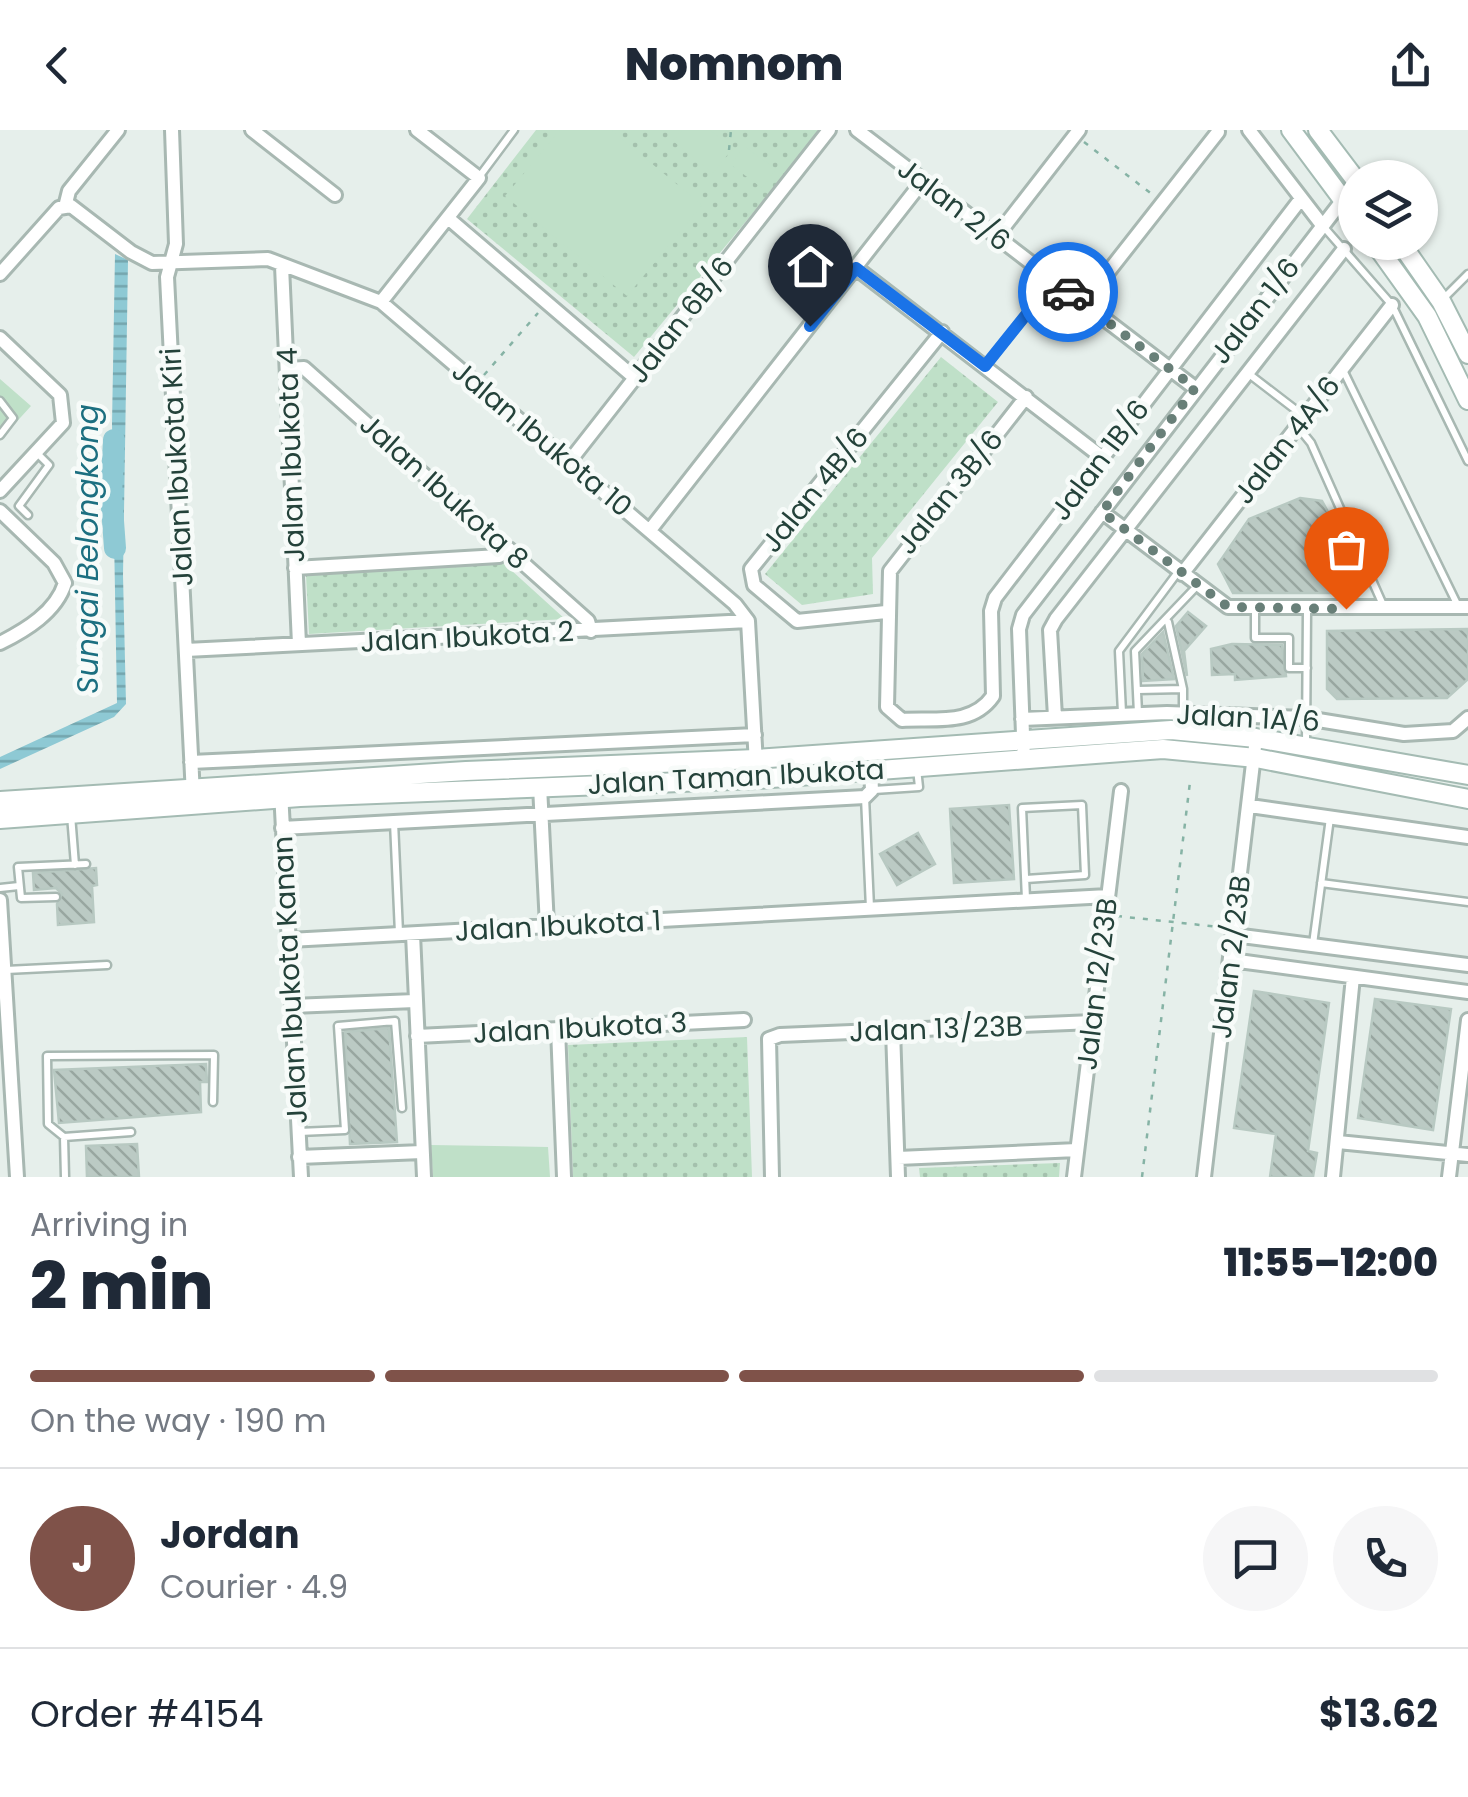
<!DOCTYPE html>
<meta charset="utf-8">
<style>
body{margin:0;font-family:Poppins,sans-serif;background:#f6f6f7;color:#1f2937;height:100vh;display:flex;flex-direction:column;font-size:38px;white-space:nowrap}
*{box-sizing:border-box;margin:0}
p{font-size:32px;color:#747a83}
.icon{flex:none;width:55px;height:55px;fill:none;stroke:currentColor;stroke-width:2;stroke-linecap:round;stroke-linejoin:round}
.map{position:relative;height:1047px;overflow:hidden}
.sheet{display:flex;flex-direction:column;background:#fff;flex:1}
.sheet>*{flex:none}
.controls{position:absolute;left:1338px;top:30px;display:grid;gap:20px}
.controls a{display:grid;place-items:center;width:100px;height:100px;border-radius:50%;background:#fff;box-shadow:0 2px 8px #0004;font-size:50px}
.pin{position:absolute;display:grid;place-items:center;width:85px;height:85px;color:#fff;margin:-102px -42px;border-radius:50% 50% 50% 0;rotate:-45deg;box-shadow:0 0 10px #0007}
.pin .icon{rotate:45deg}
.courier{position:absolute;display:grid;place-items:center;width:100px;height:100px;margin:-50px;border:8px solid #1a73e8;border-radius:50%;background:#fff;color:#222;box-shadow:0 2px 12px #0007}
.headline em{font-style:normal;font-weight:800}
.headline div{display:flex;flex-direction:column-reverse}
.headline{display:flex;align-items:center;justify-content:space-between;height:170px;padding:0 30px}
h1{font-size:65px;font-weight:800;line-height:75px}
.bar{display:grid;grid-template-columns:repeat(4,1fr);gap:15px 10px;align-content:center;height:120px;padding:0 30px}
.bar i{height:12px;border-radius:8px;background:#e0e1e3}
.bar .current{background:#7f5249}
.bar p{grid-column:span 4}
.line{display:flex;align-items:center;gap:25px;padding:0 30px;border-top:2px solid #e0e1e3}
.line div{flex:1}
.round{display:grid;place-items:center;flex:none;width:105px;height:105px;border-radius:52px;background:#f6f6f7}
header{display:flex;justify-content:space-between;align-items:center;height:130px;padding:0 30px;background:#fff;font-size:45px;font-weight:800}
.map>svg:first-child{display:block}
.park{fill:url(#park-dots)}
.pitch{fill:#bfe0c8}
.water{fill:url(#water-rules)}
.lines{fill:none;stroke-linecap:round;stroke-linejoin:round}
.river{stroke:#8ec9d4;stroke-width:22}
.building{fill:url(#building-back-hatch);stroke:#b8c9c2;stroke-width:2.5}
.lane-casing{stroke:#a8b8b2;stroke-width:11}
.street-casing{stroke:#a8b8b2;stroke-width:18}
.secondary-casing{stroke:#a4bbb3;stroke-width:22}
.path{stroke:#86b3a5;stroke-width:2.5;stroke-dasharray:5 8;stroke-linecap:butt}
.lane{stroke:#fff;stroke-width:6}
.street{stroke:#fff;stroke-width:12}
.secondary{stroke:#fff;stroke-width:18}
.done{stroke:#687f78;stroke-width:10;stroke-dasharray:0 18}
.route{stroke:#1a73e8;stroke-width:12}
.labels{text-anchor:middle;dominant-baseline:central;stroke-width:9;stroke-linejoin:round;paint-order:stroke}
.street-label{font-size:28px;fill:#24423a;stroke:#f7fbf9}
.water-label{font-size:30px;font-style:italic;fill:#1c6f80;stroke:#f7fbf9}
</style>
<header><svg class="icon" aria-label="back" viewBox="0 0 24 24"><path d="M15 5l-7 7 7 7"/></svg>Nomnom<svg class="icon" aria-label="share" viewBox="0 0 24 24"><path d="M12 15V3M7 8l5-5 5 5M5 13v7h14v-7"/></svg></header>
<div class="map">
<svg width="1468" height="1047" viewBox="0 0 1468 1047">
<defs>
<pattern id="park-dots" width="8" height="8" patternUnits="userSpaceOnUse" patternTransform="scale(2.5)"><rect width="8" height="8" fill="#bfe0c8"/><path d="M2 2h.1M6 6h.1" fill="none" stroke="#a4c1ad" stroke-width="1.8" stroke-linecap="round"/></pattern>
<pattern id="water-rules" width="6" height="5" patternUnits="userSpaceOnUse" patternTransform="scale(2.5)"><rect width="6" height="5" fill="#8ec9d4"/><path d="M0 2.5h6" fill="none" stroke="#74a5ad"/></pattern>
<pattern id="building-back-hatch" width="6" height="6" patternUnits="userSpaceOnUse" patternTransform="scale(2.5)"><rect width="6" height="6" fill="#bbcac4"/><path d="M-1 5l2 2M0 0l6 6M5-1l2 2" fill="none" stroke="#98a6a0"/></pattern>
</defs>
<rect width="100%" height="100%" fill="#e6efeb"/>
<path class="park" d="M536 0H817L818 4 634 227 467 89Z
M941 227 998 272 872 428 873 464 802 475 765 444Z
M501 431 565 489 309 504 306 445Z
M747 907 752 1047H573L568 915Z
M1060 1033 1059 1047H920L919 1038Z"/>
<path class="pitch" d="M560 0H611L702 75 627 166 505 66Z
M682 0H710L733 18 713 43 673 11Z
M744 16 776 39 762 58 731 35Z
M0 249 31 276 0 310Z
M431 1015 548 1017 550 1047H433Z"/>
<path class="water" d="M115 124 128 130 123 445 126 574 114 587 0 639V627L117 573 112 294Z"/>
<g class="lines">
<path class="river" d="M114 310 111 364 115 418"/>
</g>
<path class="building" d="M1300 368 1322 371 1358 436 1346 463H1233L1218 434 1249 389Z
M1188 482 1206 496 1184 521 1187 546 1176 496Z
M1468 499V549L1447 568 1337 569 1327 559V501Z
M1163 502 1174 549 1143 551 1142 524Z
M1232 514 1282 515 1286 546 1235 550V544L1212 545 1211 519Z
M1009 675 1014 749 954 753 950 679Z
M918 703 935 734 897 755 880 724Z
M96 738 97 755 92 756 94 792 58 795 57 774 62 764 56 758 34 760 33 743Z
M1254 861 1329 873 1308 1021 1317 1023 1313 1047H1270L1276 1004 1234 998Z
M1375 869 1451 879 1433 1000 1358 988Z
M389 898 397 1012 350 1014 345 902Z
M206 934 207 952H200L201 982 59 993 54 940Z
M137 1014 139 1047H87L86 1016Z"/>
<g class="lines">
<g class="lane-casing">
<path id="lane" d="M479 47 514 0
M1323 96 1392 175 1468 331
M1442 170 1468 144
M986 235 1053 151
M1343 240 1458 476
M1249 244 1305 287
M0 271 13 288 0 305
M1298 297 1311 313 1383 475
M28 385 19 376 49 335 36 322
M1255 479V508H1289V538H1307
M1168 492 1183 559
M1138 560 1183 559V583
M1122 583 1119 521 1178 442
M1138 583 1135 521 1197 456
M1306 614 1307 480
M874 660 919 657 917 639
M865 667 870 778
M71 685 75 735
M394 692 399 803
M1026 749 1085 745 1082 675 1022 678 1026 769
M1321 753 1468 772
M0 758 19 756
M56 767 21 768 18 737 86 734
M1313 814 1330 688
M6 840 107 835
M299 1002 345 1000 338 896 395 891 402 978
M64 1007 48 994 47 926 214 925 213 972
M65 1047 64 1007 131 1002"/>
</g>
<g class="street-casing">
<path id="street" d="M172 0 176 114 167 147 193 665
M252 0 335 65
M857 0 1195 258
M1249 0 1322 95
M65 77 69 61 118 0
M448 88 636 249
M996 107 1079 0
M282 136 299 514
M856 138 1103 328
M0 144 59 78 71 76 131 122 152 133 268 129 381 172 735 474 748 491 756 634
M381 172 479 48 417 0
M1083 174 1218 2
M0 208 60 265 63 293 0 361
M288 239 304 238 588 491 591 501
M1026 267 890 441 887 577 902 590C936 588 972 596 993 566L991 481 995 468 1300 70
M569 332 829 0
M0 381 54 433 65 453C56 482 26 500 0 513
M1102 382 1228 477H1468
M650 400 922 52
M295 438 499 426 509 419
M1182 444 1392 175
M886 482 797 491 754 455 751 439 942 202
M186 520 748 491
M1055 587 1050 500 1056 489 1344 119
M1022 589 1167 583 1306 588 1404 604 1453 601 1468 588
M1024 631 1019 499 1023 485 1355 54
M191 632 755 605
M540 656 547 796
M281 661 301 1047
M1250 676 1468 707
M282 698 865 667 872 660 871 641
M0 770 17 1047
M413 804 424 1047
M1234 805 1468 835
M289 810 1108 766
M1231 830 1468 862
M292 876 415 871
M558 899 564 1047
M893 900 898 1047
M417 906 744 890
M1338 1012 1468 1025
M299 1027 422 1022
M898 1028 1077 1020
M772 1047 769 909 780 905 1093 892
M1074 1047 1121 661
M1204 1047 1256 608
M1333 1047 1353 847
M1449 1047 1468 890"/>
</g>
<g class="secondary-casing">
<path id="secondary" d="M1291 0 1355 86
M1318 0 1355 49
M1374 112 1427 186 1468 270
M1400 112 1441 171 1468 224
M0 671 466 641 756 629 1171 600 1256 608 1468 645
M0 689 300 667 757 649 1163 619 1256 628 1468 669"/>
</g>
<path class="path" d="M1084 12 1153 65
M729 20 731 0
M484 245 538 183
M1117 786 1219 797
M1142 1047 1190 652"/>
<use href="#lane" class="lane"/>
<use href="#street" class="street"/>
<use href="#secondary" class="secondary"/>
</g>
<g class="lines">
<path class="done" d="M1068 162 1195 258 1102 382 1228 477 1346 479"/>
<path class="route" d="M810 196 856 138 985 236 1053 151 1068 162"/>
</g>
<g class="labels">
<g class="street-label">
<text transform="translate(954 75) rotate(37)">Jalan 2/6</text>
<text transform="translate(1255 181) rotate(-52)">Jalan 1/6</text>
<text transform="translate(681 190) rotate(-52)">Jalan 6B/6</text>
<text transform="translate(542 309) rotate(40)">Jalan Ibukota 10</text>
<text transform="translate(1287 310) rotate(-52)">Jalan 4A/6</text>
<text transform="translate(291 325) rotate(-92)">Jalan Ibukota 4</text>
<text transform="translate(1100 330) rotate(-53)">Jalan 1B/6</text>
<text transform="translate(177 337) rotate(-93)">Jalan Ibukota Kiri</text>
<text transform="translate(815 360) rotate(-51)">Jalan 4B/6</text>
<text transform="translate(444 362) rotate(42)">Jalan Ibukota 8</text>
<text transform="translate(950 362) rotate(-51)">Jalan 3B/6</text>
<text transform="translate(467 507) rotate(-3)">Jalan Ibukota 2</text>
<text transform="translate(1248 588) rotate(3)">Jalan 1A/6</text>
<text transform="translate(736 647) rotate(-3)">Jalan Taman Ibukota</text>
<text transform="translate(558 796) rotate(-3)">Jalan Ibukota 1</text>
<text transform="translate(1231 827) rotate(-83)">Jalan 2/23B</text>
<text transform="translate(290 850) rotate(-93)">Jalan Ibukota Kanan</text>
<text transform="translate(1097 854) rotate(-83)">Jalan 12/23B</text>
<text transform="translate(580 898) rotate(-3)">Jalan Ibukota 3</text>
<text transform="translate(936 899) rotate(-2)">Jalan 13/23B</text>
</g>
<g class="water-label">
<text transform="translate(87 419) rotate(-90)">Sungai Belongkong</text>
</g>
</g>
</svg>
<div class="controls">
<a><svg class="icon" aria-label="layers" viewBox="0 0 24 24"><path d="M12 4l9 5-9 5-9-5zM3 14l9 5 9-5"/></svg></a>
</div>
<div class="pin" style="left:1346px;top:479px;background:#ea580c"><svg class="icon" aria-label="bag" viewBox="0 0 24 24"><path d="M5 8h14l-1 12H6zM9 8a3 3 0 0 1 6 0"/></svg></div>
<div class="pin" style="left:810px;top:196px;background:#1f2937"><svg class="icon" aria-label="home" viewBox="0 0 24 24"><path d="M3 11l9-7 9 7M6 9v11h12V9"/></svg></div>
<div class="courier" style="left:1068px;top:162px"><svg class="icon" aria-label="car" viewBox="0 0 24 24"><path d="M5 17H2v-5l4-1 3-4h7l3 4 3 1v5h-3M9 17h6M6 11h13"/><circle cx="7" cy="17" r="2"/><circle cx="17" cy="17" r="2"/></svg></div>
</div>
<section class="sheet">
<div class="headline"><div><h1>2 min</h1><p>Arriving in</p></div><em>11:55–12:00</em></div>
<div class="bar"><i class="current"></i><i class="current"></i><i class="current"></i><i></i><p>On the way · 190 m</p></div>
<div class="line" style="height:180px"><b class="round" style="background:#7f5249;color:#fff">J</b><div><b>Jordan</b><p>Courier · 4.9</p></div><a class="round"><svg class="icon" aria-label="chat" viewBox="0 0 24 24"><path d="M4 5h16v11H9l-5 4z"/></svg></a><a class="round"><svg class="icon" aria-label="phone" viewBox="0 0 24 24"><path d="M5 4h4l2 5-3 2q2 4 5 5l2-3 5 2v4C11 20 4 13 5 4z"/></svg></a></div>
<div class="line" style="height:130px"><div>Order #4154</div><b>$13.62</b></div>
</section>
